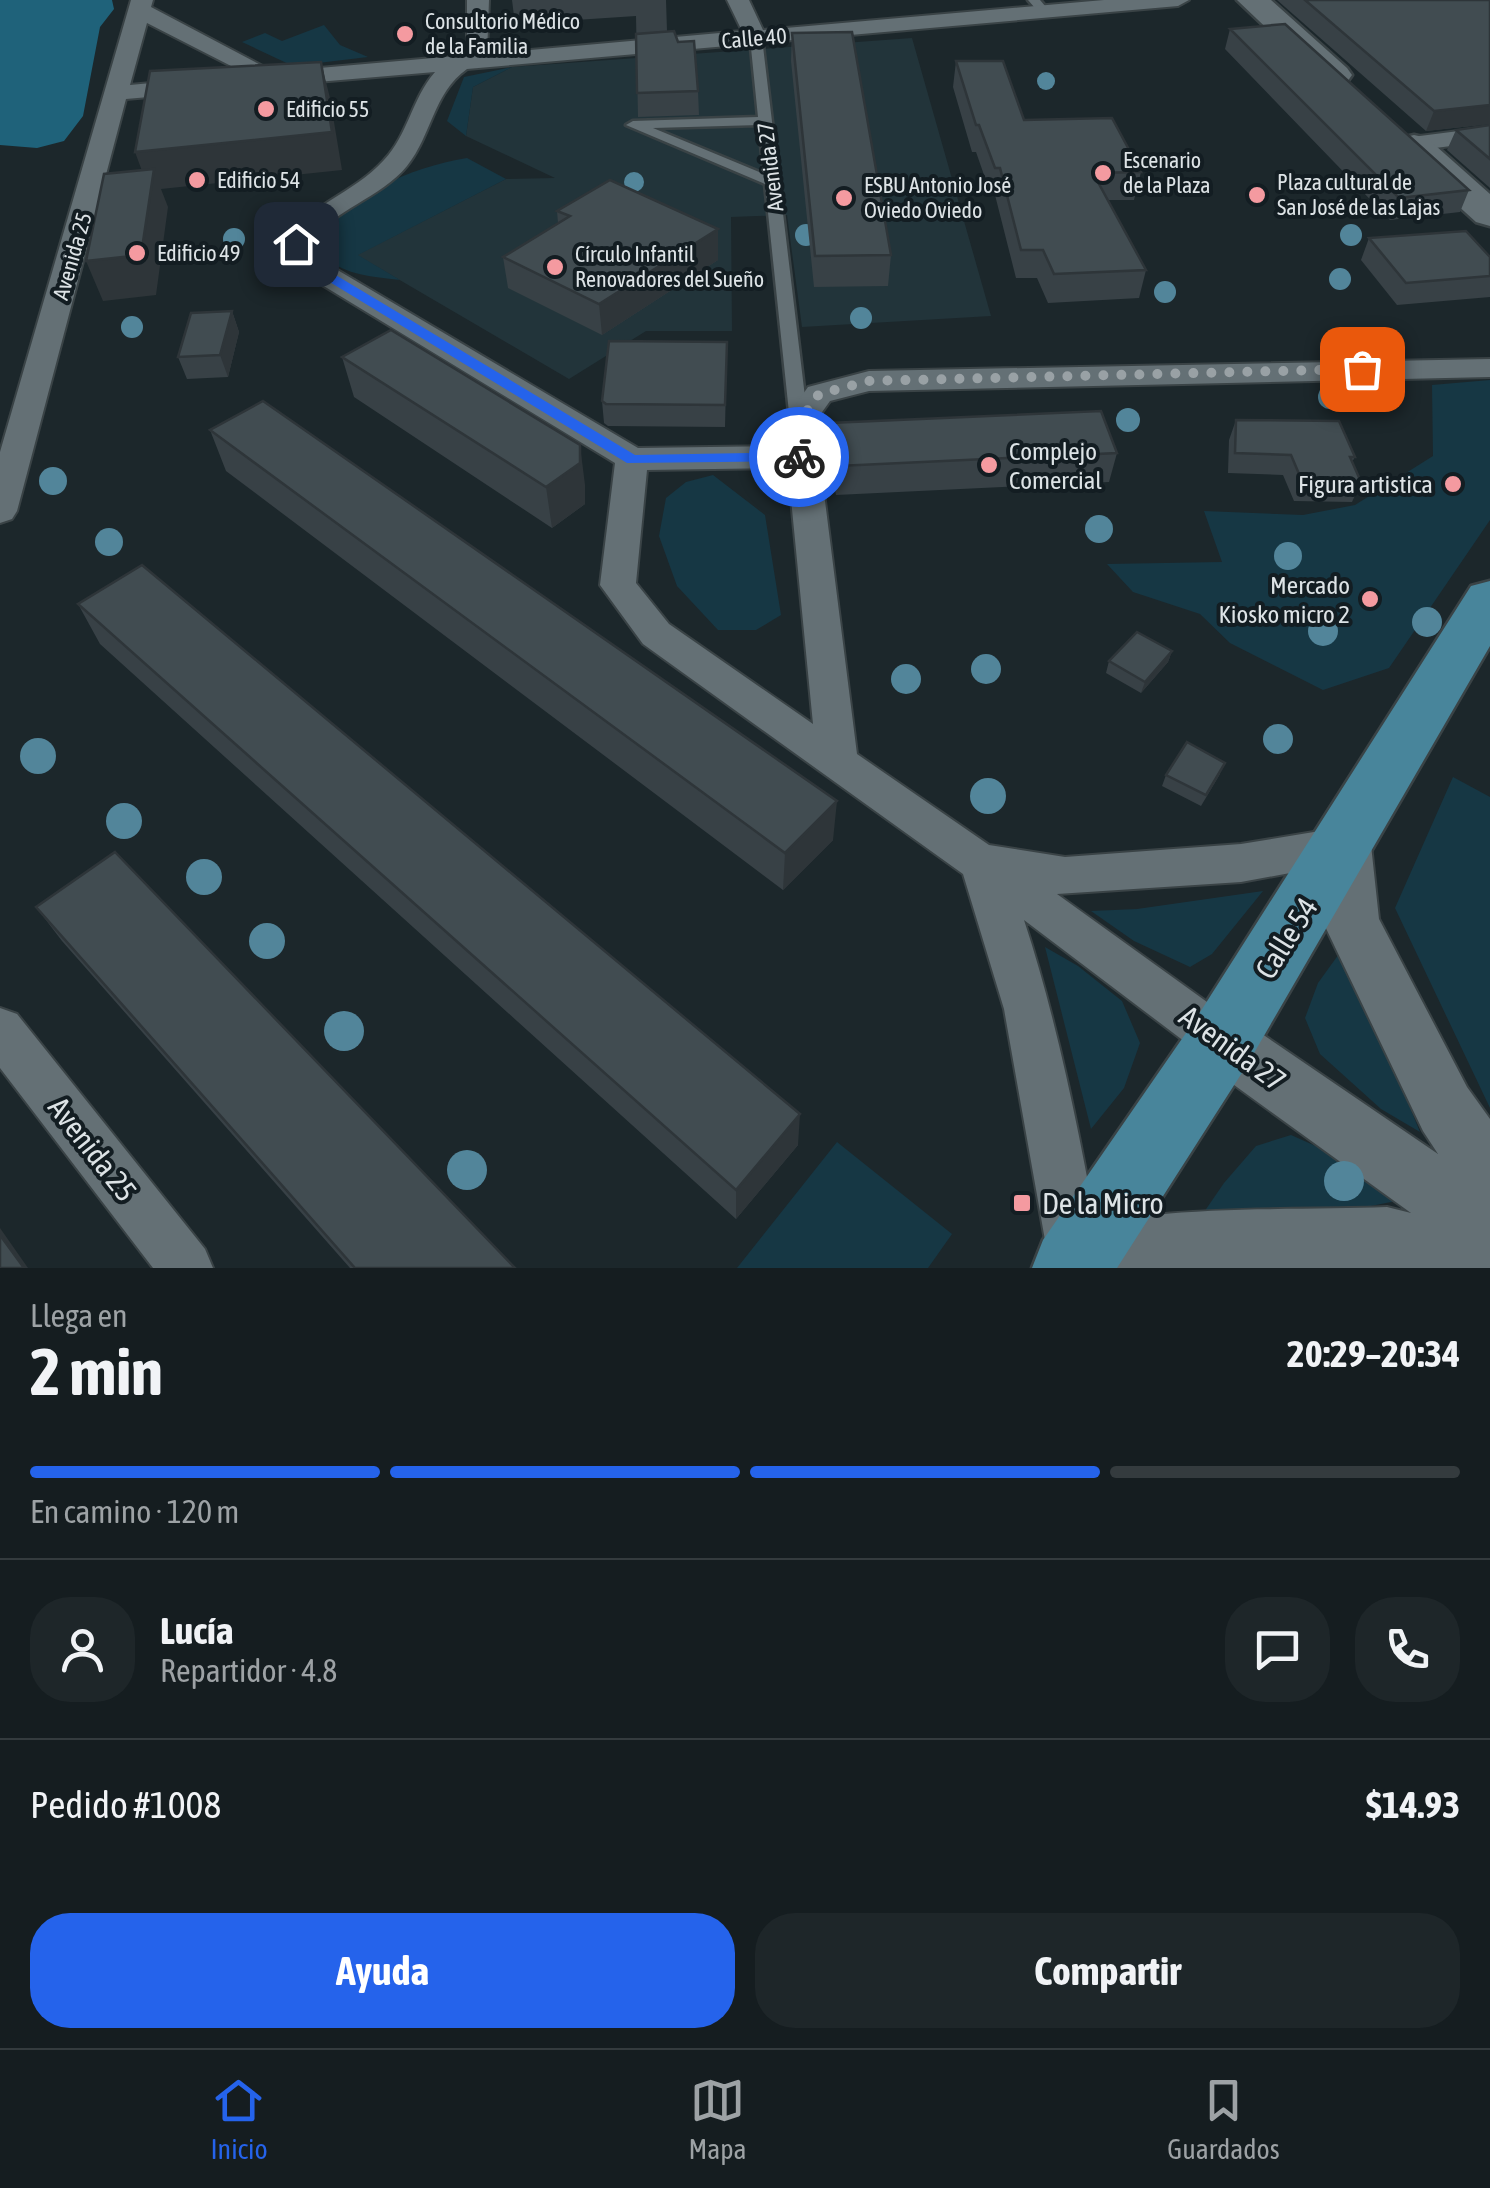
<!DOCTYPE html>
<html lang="es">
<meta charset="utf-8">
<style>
body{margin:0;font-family:"Asap Condensed",sans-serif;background:#1e2629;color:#f1f3f6;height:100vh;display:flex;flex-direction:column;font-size:38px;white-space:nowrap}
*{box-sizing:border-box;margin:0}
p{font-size:32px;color:#9da2a5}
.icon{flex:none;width:55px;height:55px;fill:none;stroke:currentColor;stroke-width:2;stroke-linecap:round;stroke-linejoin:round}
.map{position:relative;height:1268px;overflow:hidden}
.panel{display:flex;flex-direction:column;background:#151d20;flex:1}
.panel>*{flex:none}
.pin{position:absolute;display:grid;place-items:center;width:85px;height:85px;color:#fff;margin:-42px;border-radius:20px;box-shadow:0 5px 15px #0006}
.courier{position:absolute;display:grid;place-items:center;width:100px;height:100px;margin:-50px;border:8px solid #2563eb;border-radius:50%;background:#fff;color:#222;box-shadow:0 2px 12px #0007}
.overview em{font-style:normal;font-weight:700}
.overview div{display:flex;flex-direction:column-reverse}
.overview{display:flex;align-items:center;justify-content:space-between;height:170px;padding:0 30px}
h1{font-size:65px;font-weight:700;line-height:75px}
.bar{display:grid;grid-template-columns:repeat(4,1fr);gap:15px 10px;align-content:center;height:120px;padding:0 30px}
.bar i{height:12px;border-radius:8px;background:#343b3e}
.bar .current{background:#2563eb}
.bar p{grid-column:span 4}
.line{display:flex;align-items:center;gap:25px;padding:0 30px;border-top:2px solid #343b3e}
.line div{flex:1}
.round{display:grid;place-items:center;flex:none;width:105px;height:105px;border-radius:40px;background:#1e2629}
.primary-button{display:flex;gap:20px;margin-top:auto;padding:20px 30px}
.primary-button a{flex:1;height:115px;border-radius:40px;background:#2563eb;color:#fff;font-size:40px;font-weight:700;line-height:115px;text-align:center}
.primary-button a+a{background:#1e2629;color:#f1f3f6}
.tabs{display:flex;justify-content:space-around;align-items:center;height:140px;border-top:2px solid #343b3e;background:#151d20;font-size:28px;color:#9da2a5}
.tabs a{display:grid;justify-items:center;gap:5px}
.tabs .current{color:#2563eb}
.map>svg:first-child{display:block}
.built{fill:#22343a}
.green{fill:#163744}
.forest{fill:#1f627a}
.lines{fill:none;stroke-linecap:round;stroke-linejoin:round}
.service-casing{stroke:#3a4346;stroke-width:5}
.minor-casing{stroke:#3a4346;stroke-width:4}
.tertiary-casing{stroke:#3a4346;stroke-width:4}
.secondary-casing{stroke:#3a4346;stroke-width:5}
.primary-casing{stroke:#3a4346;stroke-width:5}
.service{fill:#647075;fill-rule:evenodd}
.minor{fill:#647075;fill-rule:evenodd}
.tertiary{fill:#647075;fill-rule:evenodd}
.secondary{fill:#647075;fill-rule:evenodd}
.primary{fill:#48859b;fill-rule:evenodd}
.tree{fill:#52859a}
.wall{fill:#384146}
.shaded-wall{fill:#2e3539}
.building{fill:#414c51;stroke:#2e3539;stroke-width:2.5}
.route{fill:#2563eb}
.done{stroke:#99a1a5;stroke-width:10;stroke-dasharray:0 18}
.poi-dot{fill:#f49aa0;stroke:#131d22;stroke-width:4}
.labels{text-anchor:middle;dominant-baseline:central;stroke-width:8;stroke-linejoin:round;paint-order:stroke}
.far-poi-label{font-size:22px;fill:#dde3e6;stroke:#131d22;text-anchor:start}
.far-street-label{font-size:22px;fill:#dde3e6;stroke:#131d22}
.poi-label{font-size:25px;fill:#dde3e6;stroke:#131d22;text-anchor:end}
.near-street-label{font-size:30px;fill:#dde3e6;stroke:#131d22}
.near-poi-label{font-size:30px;fill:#dde3e6;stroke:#131d22;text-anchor:start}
</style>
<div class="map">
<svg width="1490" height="1268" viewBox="0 0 1490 1268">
<rect width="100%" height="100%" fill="#1c272b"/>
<path class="built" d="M912 38 991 316 802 327 787 215 731 217 732 331H646L569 379 357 255 506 179 555 178 466 136 473 87 512 67Z"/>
<path class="green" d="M324 25 340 45 368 57 293 66 242 42 265 33 282 41Z
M512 67 473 87 466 136 447 121 464 77Z
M467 158 506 179 358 255 400 280C357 275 338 274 307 241 348 196 408 168 467 158Z
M1490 380V520L1389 668 1323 690 1230 643 1200 614 1133 592 1107 564 1222 562 1204 511 1303 515 1355 505 1433 456 1432 385Z
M713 475 765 515 781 615 756 630H718L677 586 659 536 666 498 686 482Z
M1453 777 1490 797V1108L1395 908Z
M1263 891 1212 954 1190 967 1134 941 1091 911 1137 909Z
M1045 947 1078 966 1122 1001 1140 1043 1124 1088 1091 1129Z
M1344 947 1420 1132 1381 1109 1320 1054 1305 1018 1318 983Z
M1291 1135 1356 1164 1406 1199 1361 1208 1202 1215 1224 1183 1256 1146Z
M837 1142 952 1234 928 1268H737Z"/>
<path class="forest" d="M0 0H112L114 9 100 27 83 116 64 141 37 148 0 145Z"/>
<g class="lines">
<g class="service-casing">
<path id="service" d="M1028 0H1040L1051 13 1041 15Z
M756 34 762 38 808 422 799 427 790 422 765 184 626 125 633 121 758 117 750 38ZM759 125 764 174 653 128Z"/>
</g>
<g class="minor-casing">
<path id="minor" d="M131 0H153L151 7 274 72 456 56 467 48V0H489L487 54 742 31 727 0H749L763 30 1104 0H1189L1178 6 467 69C433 93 432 135 407 166 380 199 334 208 310 244L324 262 638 448 785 446 783 422 808 387 869 371 1490 359V377L869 391 830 401 815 422 857 754 989 845 1065 857 1241 844 1344 827 1359 832 1365 845 1359 858 1344 863 1241 882 1057 894 1239 1025 1246 1041 1239 1057 1222 1064 1205 1057 1024 920C1060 1030 1081 1143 1102 1257L1097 1268H1053L1048 1257 1004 1009 963 874 643 644 600 585 615 463 304 274 282 244C311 202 352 195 384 160 408 135 412 98 435 72L270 86 147 23 130 85 194 79 206 86 194 93 126 99 17 511 12 519 0 523V452ZM788 468 813 724 669 624 636 583 647 470Z
M1490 127V141L1412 151 1400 144 1412 137Z
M0 1008 17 1014 205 1249 213 1268H153L0 1068Z"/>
</g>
<g class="tertiary-casing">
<path id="tertiary" d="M1344 822 1363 829 1371 845 1379 919 1467 1087 1490 1119V1268H1045L1042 1261 1052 1237C1134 1203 1295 1211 1387 1207L1411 1213 1201 1061 1192 1041 1201 1021 1222 1012 1243 1021 1438 1154 1423 1131 1323 922 1317 845 1325 829Z"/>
</g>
<g class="secondary-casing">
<path id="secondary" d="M1237 0H1271L1347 68 1352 75 1347 82H1323Z
M1414 135 1427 138 1490 194V226L1476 222 1401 154 1396 146 1401 138Z"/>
</g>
<g class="primary-casing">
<path id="primary" d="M1490 581V646L1247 1065 1117 1268H1032L1043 1240 1197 1017 1471 586Z"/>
</g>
<use href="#service" class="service"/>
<use href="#minor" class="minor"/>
<use href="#tertiary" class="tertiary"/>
<use href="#secondary" class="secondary"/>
<use href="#primary" class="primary"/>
</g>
<g class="tree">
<circle cx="1046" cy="81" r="9"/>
<circle cx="634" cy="182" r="10"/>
<circle cx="806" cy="235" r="11"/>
<circle cx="1351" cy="235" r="11"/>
<circle cx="234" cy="239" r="11"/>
<circle cx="1340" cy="279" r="11"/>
<circle cx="1165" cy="292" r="11"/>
<circle cx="861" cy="318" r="11"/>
<circle cx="132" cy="327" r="11"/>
<circle cx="1330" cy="397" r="12"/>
<circle cx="1128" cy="420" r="12"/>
<circle cx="53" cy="481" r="14"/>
<circle cx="1099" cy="529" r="14"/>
<circle cx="109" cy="542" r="14"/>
<circle cx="1288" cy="556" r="14"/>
<circle cx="1427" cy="622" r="15"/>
<circle cx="1323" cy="631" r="15"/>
<circle cx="986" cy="669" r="15"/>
<circle cx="906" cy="679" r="15"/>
<circle cx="1278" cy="739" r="15"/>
<circle cx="38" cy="756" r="18"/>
<circle cx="988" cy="796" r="18"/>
<circle cx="124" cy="821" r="18"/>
<circle cx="204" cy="877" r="18"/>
<circle cx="267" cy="941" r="18"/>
<circle cx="344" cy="1031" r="20"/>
<circle cx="467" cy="1170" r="20"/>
<circle cx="1344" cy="1181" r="20"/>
</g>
<path class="wall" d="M512 0H666L667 31 698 91 699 115 638 117 636 16 515 24Z
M1277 0H1490V124L1426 131Z
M1230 29 1469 190 1460 212 1390 220 1225 49Z
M792 33 891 255 888 286 814 287 791 61Z
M956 61 1024 120 1141 172 1134 200H1108L1146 270 1139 298 1048 303 1037 278H1016L995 195H991L976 152H972L953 87Z
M1490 125V188L1447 150 1456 130Z
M557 211 718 229V260L602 335 508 288 503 257 558 223Z
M1369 238 1490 257V297L1397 305 1361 260Z
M232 311 239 332 228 377 187 379 178 357Z
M727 342 725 427 608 426 604 423 602 401Z
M342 357 585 485V504L552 528 354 397Z
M1236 420 1355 457 1352 462 1361 482 1352 502 1294 501 1283 475 1228 473 1229 440Z
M829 423 1117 453 1109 482 836 495 827 452Z
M210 430 833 840 783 890 226 471Z
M78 604 798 1145 736 1219 100 644Z
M1172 651 1168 662 1141 693 1106 673 1109 661Z
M1220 774 1201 806 1162 786 1166 775Z
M36 907 515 1268H350L62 941Z"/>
<path class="shaded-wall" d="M321 62 330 98 342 170 161 189 168 207 156 295 103 301 86 261 149 190 135 152Z
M1490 105V124L1426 131 1434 111Z
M718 229V260L602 335 599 304Z
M232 311 239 332 228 377 220 355Z
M580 445 585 485V504L552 528 546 487Z
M1172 651 1168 662 1141 693 1145 682Z
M837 801 833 840 783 890 785 853Z
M800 1114 798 1145 736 1219V1190Z
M0 1228 28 1268H24L0 1235Z"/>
<path class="building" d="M1305 0H1490V105L1434 111Z
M1285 24 1469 190 1399 198 1230 29Z
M674 31 678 42 694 41 698 91 637 93 636 34Z
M852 32 891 255 815 256 792 33Z
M956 61H1003L1024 120 1112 118 1141 172 1093 173 1146 270 1054 274 1043 250H1021L1000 168H995L979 125H976Z
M321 62 332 132 135 152 150 71Z
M1490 125V159L1456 130Z
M154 169 141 255 86 261 104 174Z
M610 180 718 229 599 304 503 257 570 216 557 211Z
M1466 231 1490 257V276L1406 283 1369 238Z
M232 311 220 355 178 357 191 313Z
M391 330 580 445V463L546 487 342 357Z
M609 341 727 342 725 405 606 404 602 401Z
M263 401 837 801 785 853 210 430Z
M1101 411 1117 453 838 466 829 423Z
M1236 420 1339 421 1355 457H1350L1361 482 1302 481 1291 455 1235 453Z
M142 565 800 1114 736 1190 78 604Z
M1137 632 1172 651 1145 682 1109 661Z
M1187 742 1225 763 1206 795 1166 775Z
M115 852 515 1268H355L36 907Z
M0 1235 24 1268H0Z"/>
<path class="route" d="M292 242H300L319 265 635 455 799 452 806 457 799 461 627 463 310 270Z"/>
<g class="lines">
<path class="done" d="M799 457 804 456 799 422 819 394 869 381 1362 369"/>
</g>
<g class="poi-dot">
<circle cx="405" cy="34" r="10"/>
<circle cx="266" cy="109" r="10"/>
<circle cx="1103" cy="173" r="10"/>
<circle cx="197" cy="180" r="10"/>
<circle cx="1257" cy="195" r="10"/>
<circle cx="844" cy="198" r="10"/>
<circle cx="137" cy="253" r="10"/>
<circle cx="555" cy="267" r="10"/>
<circle cx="989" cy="465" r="10"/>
<circle cx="1453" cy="484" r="10"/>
<circle cx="1370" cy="599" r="10"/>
<rect x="1012" y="1193" width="20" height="20" rx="5"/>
</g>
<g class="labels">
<g class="far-poi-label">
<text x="425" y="21">Consultorio Médico<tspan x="425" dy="25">de la Familia</tspan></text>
<text x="286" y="109">Edificio 55</text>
<text x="1123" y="160">Escenario<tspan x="1123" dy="25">de la Plaza</tspan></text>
<text x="217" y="180">Edificio 54</text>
<text x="1277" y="182">Plaza cultural de<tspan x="1277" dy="25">San José de las Lajas</tspan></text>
<text x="864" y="185">ESBU Antonio José<tspan x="864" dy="25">Oviedo Oviedo</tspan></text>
<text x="157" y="253">Edificio 49</text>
<text x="575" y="254">Círculo Infantil<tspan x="575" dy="25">Renovadores del Sueño</tspan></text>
</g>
<g class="far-street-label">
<text transform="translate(754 38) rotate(-5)">Calle 40</text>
<text transform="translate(770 167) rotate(-97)">Avenida 27</text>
<text transform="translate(72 256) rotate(-74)">Avenida 25</text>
</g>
<g class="poi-label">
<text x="1009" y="451" text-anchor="start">Complejo<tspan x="1009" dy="29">Comercial</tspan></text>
<text x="1433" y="484">Figura artistica</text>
<text x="1350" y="585">Mercado<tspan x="1350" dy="29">Kiosko micro 2</tspan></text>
</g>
<g class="near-street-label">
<text transform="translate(1286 938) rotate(-58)">Calle 54</text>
<text transform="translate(1233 1048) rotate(36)">Avenida 27</text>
<text transform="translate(93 1149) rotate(52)">Avenida 25</text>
</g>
<g class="near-poi-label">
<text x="1042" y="1203">De la Micro</text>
</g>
</g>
</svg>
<div class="pin" style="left:1362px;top:369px;background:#ea580c"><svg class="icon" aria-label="bag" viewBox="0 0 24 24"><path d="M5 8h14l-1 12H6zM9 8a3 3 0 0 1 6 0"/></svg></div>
<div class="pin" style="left:296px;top:244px;background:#1f2937"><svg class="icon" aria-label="home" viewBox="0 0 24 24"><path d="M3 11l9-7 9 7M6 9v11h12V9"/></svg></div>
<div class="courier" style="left:799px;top:457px"><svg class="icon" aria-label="bike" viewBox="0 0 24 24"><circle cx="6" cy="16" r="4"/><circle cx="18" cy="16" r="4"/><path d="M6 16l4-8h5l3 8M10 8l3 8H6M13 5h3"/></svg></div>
</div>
<section class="panel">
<div class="overview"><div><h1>2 min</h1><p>Llega en</p></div><em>20:29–20:34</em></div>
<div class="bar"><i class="current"></i><i class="current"></i><i class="current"></i><i></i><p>En camino · 120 m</p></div>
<div class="line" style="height:180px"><a class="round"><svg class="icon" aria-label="person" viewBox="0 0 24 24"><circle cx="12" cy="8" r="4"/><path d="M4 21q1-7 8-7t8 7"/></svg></a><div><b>Lucía</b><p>Repartidor · 4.8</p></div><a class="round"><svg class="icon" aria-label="chat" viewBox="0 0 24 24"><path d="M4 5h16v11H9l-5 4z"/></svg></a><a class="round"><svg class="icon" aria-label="phone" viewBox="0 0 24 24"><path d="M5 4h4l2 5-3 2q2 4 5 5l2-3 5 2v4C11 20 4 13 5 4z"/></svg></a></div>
<div class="line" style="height:130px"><div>Pedido #1008</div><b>$14.93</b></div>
<div class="primary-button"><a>Ayuda</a><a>Compartir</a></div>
</section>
<nav class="tabs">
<a class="current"><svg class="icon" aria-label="home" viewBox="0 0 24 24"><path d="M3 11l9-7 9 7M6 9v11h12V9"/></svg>Inicio</a>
<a><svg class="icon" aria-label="map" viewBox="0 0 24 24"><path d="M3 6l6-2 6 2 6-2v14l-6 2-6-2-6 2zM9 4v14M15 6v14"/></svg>Mapa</a>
<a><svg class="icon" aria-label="saved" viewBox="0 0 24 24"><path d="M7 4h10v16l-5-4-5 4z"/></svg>Guardados</a>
</nav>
